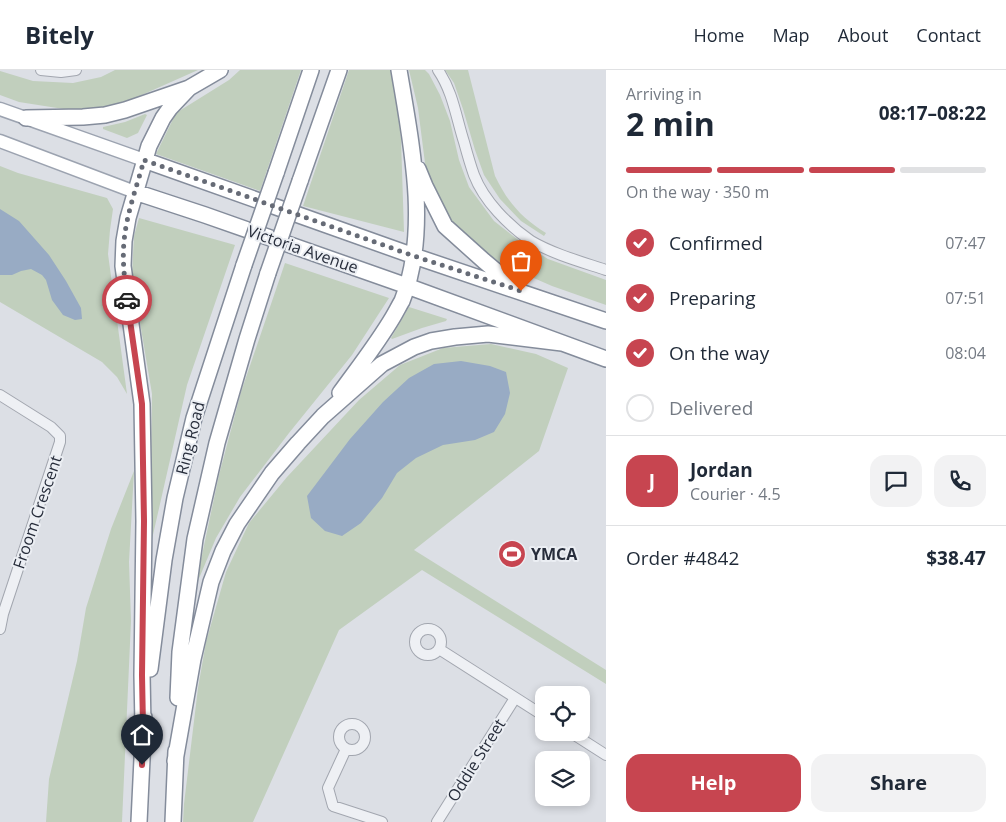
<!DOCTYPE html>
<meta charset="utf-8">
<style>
body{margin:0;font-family:"Open Sans",sans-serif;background:#f2f2f3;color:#1f2937;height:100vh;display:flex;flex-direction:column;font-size:19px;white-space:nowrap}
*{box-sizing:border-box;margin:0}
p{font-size:16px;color:#747a83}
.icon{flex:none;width:28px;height:28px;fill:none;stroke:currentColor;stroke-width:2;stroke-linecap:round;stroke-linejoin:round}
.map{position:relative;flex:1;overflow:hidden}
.details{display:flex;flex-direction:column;background:#fff;width:400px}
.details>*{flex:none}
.buttons{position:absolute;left:535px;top:616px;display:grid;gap:10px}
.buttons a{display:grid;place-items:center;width:55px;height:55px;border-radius:10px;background:#fff;box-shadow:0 2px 8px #0003;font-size:25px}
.pin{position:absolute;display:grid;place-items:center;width:42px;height:42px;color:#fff;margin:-51px -21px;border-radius:50% 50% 50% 0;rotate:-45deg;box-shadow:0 0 5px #0007}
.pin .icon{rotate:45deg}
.courier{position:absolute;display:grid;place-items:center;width:50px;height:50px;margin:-25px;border:4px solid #c74550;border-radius:50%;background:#fff;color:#222;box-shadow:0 1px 6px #0007}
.headline em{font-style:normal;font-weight:700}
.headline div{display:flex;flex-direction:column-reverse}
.headline{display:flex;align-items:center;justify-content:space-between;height:85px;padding:0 20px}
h1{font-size:32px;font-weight:700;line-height:38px}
.bar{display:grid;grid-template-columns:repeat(4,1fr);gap:8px 5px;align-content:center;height:60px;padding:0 20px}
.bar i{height:6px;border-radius:4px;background:#e0e1e3}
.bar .selected{background:#c74550}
.bar p{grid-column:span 4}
.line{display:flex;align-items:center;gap:12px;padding:0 20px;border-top:1px solid #e0e1e3}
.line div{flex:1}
.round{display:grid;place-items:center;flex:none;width:52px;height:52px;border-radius:15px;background:#f2f2f3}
ol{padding:0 20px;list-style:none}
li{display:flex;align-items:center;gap:15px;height:55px}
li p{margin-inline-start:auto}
li .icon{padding:5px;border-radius:50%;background:#c74550;color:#fff;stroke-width:4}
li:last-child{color:#747a83}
li i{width:28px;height:28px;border:2px solid #e0e1e3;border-radius:50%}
.action{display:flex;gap:10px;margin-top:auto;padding:10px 20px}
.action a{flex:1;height:58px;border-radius:15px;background:#c74550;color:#fff;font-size:20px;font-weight:700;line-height:58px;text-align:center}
.action a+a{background:#f2f2f3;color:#1f2937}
header{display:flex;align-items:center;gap:30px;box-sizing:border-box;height:70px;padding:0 25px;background:#fff;border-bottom:1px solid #e0e1e3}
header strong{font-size:24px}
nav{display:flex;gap:28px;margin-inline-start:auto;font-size:18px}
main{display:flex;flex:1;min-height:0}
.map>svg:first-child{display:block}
.green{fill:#c1cfbd}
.water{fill:#98abc4}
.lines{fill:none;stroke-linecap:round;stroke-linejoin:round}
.minor-casing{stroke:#a2a6af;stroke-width:12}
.major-casing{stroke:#9ca3b0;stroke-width:15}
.highway-casing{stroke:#848c9b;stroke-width:18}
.minor{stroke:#eef0f4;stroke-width:10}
.major{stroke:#fff;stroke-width:12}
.highway{stroke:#fff;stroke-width:15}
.highway-bridge-casing{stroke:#848c9b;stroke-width:18;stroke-linecap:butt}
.highway-bridge{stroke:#fff;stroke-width:15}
.done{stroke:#666b76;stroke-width:5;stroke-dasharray:0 9}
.route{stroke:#c74550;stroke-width:6}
.labels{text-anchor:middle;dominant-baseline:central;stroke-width:4;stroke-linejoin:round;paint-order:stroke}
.street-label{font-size:16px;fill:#272d3b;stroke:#ebeef3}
.poi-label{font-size:16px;font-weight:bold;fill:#272d3b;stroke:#ebeef3;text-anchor:start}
</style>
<header>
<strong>Bitely</strong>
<nav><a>Home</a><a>Map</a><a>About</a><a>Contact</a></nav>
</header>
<main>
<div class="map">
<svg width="606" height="752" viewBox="0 0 606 752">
<rect width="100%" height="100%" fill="#dcdfe5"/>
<path class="green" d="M115 0H198L135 28 106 37 70 40 19 32 0 25V1L33 11 73 13 101 7Z
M240 0H301L260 121 156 84 176 43 229 10Z
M349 0H393L401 69 404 162 303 136Z
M409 0H425L429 4 440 25 450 51 459 90 469 117 494 151 521 172 548 189 606 210V235L552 216 513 199 487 185 458 160 436 128 426 101 418 38Z
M445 0H468L495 106C508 133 522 148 546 163L544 166 521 151 500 129 484 105 475 80 463 39 454 13Z
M145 44 147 45 138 63 127 68 103 59V57L125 52Z
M0 96 18 103 107 128 113 139 110 160 108 184 127 324 117 307 102 292 0 232Z
M139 148 235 175 187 315 150 478 152 324 132 205 134 166Z
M285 193 389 228 352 285 289 363 240 427 216 468 195 518 219 405 241 322Z
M409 237 447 249 446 251 422 258 392 269 391 268Z
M491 274 536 284 568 298 539 381 414 480 606 600V614L422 500 339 560 253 752H183L184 734 198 618 206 572 226 502 249 453 287 407 359 330 400 295 443 278Z
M134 401 129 492 131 551 122 752H46L49 709 77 591 86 538 111 459Z"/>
<path class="water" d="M0 139 19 151 49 185 66 211 81 238 82 249 75 250 63 245 52 230 46 210 42 205 31 199 21 201 12 205H0Z
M461 291 490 296 506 302 510 323 505 344 494 362 475 370 443 375 416 388 397 403 382 428 361 453 342 466 325 461 311 448 307 426 350 369 383 332 409 308 434 294Z"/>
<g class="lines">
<g class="minor-casing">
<path id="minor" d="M41 0 61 2 76 0
M438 0C453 22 456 47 464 72 467 83 470 94 474 105 484 131 508 155 531 171 553 184 582 192 606 200
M0 325 51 357 60 366V372L3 544 0 559
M415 572a13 13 0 1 1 26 0a13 13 0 1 1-26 0Z
M439 579 544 646
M339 667a13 13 0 1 1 26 0a13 13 0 1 1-26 0Z
M570 662 606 685
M346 679 328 718 333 736 382 752
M437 752 515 628"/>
</g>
<g class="major-casing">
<path id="major" d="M0 39 144 90
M0 71 135 122"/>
</g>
<g class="highway-casing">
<path id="highway" d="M26 48 83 47 105 45 125 40 189 18 220 0
M144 90 414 186 606 251
M418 99 425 116 445 156 484 191 514 216
M276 103 311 0
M300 111 339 0
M135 122 205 145 407 216 606 289
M340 323C358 298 377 274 393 247 396 242 399 236 402 231 430 161 411 72 399 0
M150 599 164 490 175 428 194 348 244 195
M178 628 180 582 195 469 217 373 247 269 268 203
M143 656 142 605 144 451 142 334 123 196 124 171 128 148 149 76 163 48 170 38 189 18
M175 691 193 589 211 512 223 481 237 454 272 403 298 373 323 346 382 294 414 277 431 271 455 267 488 264 562 273
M139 752 144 647
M173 752 176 681"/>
</g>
<use href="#minor" class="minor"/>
<use href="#major" class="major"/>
<use href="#highway" class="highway"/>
<g class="highway-bridge-casing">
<path id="highway-bridge" d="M244 195 276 103
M268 203 300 111"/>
</g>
<use href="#highway-bridge" class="highway-bridge"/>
</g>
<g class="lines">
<path class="done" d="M127 230C125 211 122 191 124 172 126 145 137 116 144 90L414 186 521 221"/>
<path class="route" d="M127 230 142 334 144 451 142 605 143 656 142 695"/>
</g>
<defs>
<g id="stadium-disc" transform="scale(1.4375)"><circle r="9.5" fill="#c74550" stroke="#ebeef3"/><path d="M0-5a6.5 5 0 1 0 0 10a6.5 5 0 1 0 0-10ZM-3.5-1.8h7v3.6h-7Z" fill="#fff"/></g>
</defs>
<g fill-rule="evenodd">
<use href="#stadium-disc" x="512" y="484"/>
</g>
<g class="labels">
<g class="street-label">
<text transform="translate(303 179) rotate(19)">Victoria Avenue</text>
<text transform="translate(190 368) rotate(-76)">Ring Road</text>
<text transform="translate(37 442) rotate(-71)">Froom Crescent</text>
<text transform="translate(476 690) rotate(-58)">Oddie Street</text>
</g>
<g class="poi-label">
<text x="531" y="484">YMCA</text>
</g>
</g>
</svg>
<div class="buttons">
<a><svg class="icon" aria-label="locate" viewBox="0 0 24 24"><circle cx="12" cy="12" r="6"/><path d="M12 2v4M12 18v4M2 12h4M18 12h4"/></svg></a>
<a><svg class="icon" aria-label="layers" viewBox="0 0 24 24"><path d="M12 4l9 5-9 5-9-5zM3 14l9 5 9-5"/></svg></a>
</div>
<div class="pin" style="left:521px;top:221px;background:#ea580c"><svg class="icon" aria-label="bag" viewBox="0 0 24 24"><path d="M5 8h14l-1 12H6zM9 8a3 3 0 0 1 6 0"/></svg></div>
<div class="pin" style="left:142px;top:695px;background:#1f2937"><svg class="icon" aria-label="home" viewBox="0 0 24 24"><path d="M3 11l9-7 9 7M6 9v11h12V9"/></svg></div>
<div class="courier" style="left:127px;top:230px"><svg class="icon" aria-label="car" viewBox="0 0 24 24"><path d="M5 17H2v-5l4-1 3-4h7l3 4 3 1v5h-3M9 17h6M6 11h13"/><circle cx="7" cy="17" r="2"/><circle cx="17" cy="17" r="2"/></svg></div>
</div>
<section class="details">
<div class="headline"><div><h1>2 min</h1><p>Arriving in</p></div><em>08:17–08:22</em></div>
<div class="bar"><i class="selected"></i><i class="selected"></i><i class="selected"></i><i></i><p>On the way · 350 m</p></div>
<ol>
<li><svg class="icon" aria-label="check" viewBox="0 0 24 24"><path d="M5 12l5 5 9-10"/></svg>Confirmed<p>07:47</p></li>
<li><svg class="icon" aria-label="check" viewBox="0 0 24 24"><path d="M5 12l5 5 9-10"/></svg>Preparing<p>07:51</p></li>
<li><svg class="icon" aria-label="check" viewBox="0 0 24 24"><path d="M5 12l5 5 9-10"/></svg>On the way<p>08:04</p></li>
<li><i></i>Delivered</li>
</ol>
<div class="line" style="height:90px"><b class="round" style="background:#c74550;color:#fff">J</b><div><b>Jordan</b><p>Courier · 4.5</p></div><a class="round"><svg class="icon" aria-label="chat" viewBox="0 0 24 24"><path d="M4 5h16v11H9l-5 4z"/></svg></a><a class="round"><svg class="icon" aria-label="phone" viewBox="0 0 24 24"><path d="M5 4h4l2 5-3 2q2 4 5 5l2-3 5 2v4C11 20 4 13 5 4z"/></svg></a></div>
<div class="line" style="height:65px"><div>Order #4842</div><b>$38.47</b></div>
<div class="action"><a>Help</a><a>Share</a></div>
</section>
</main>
